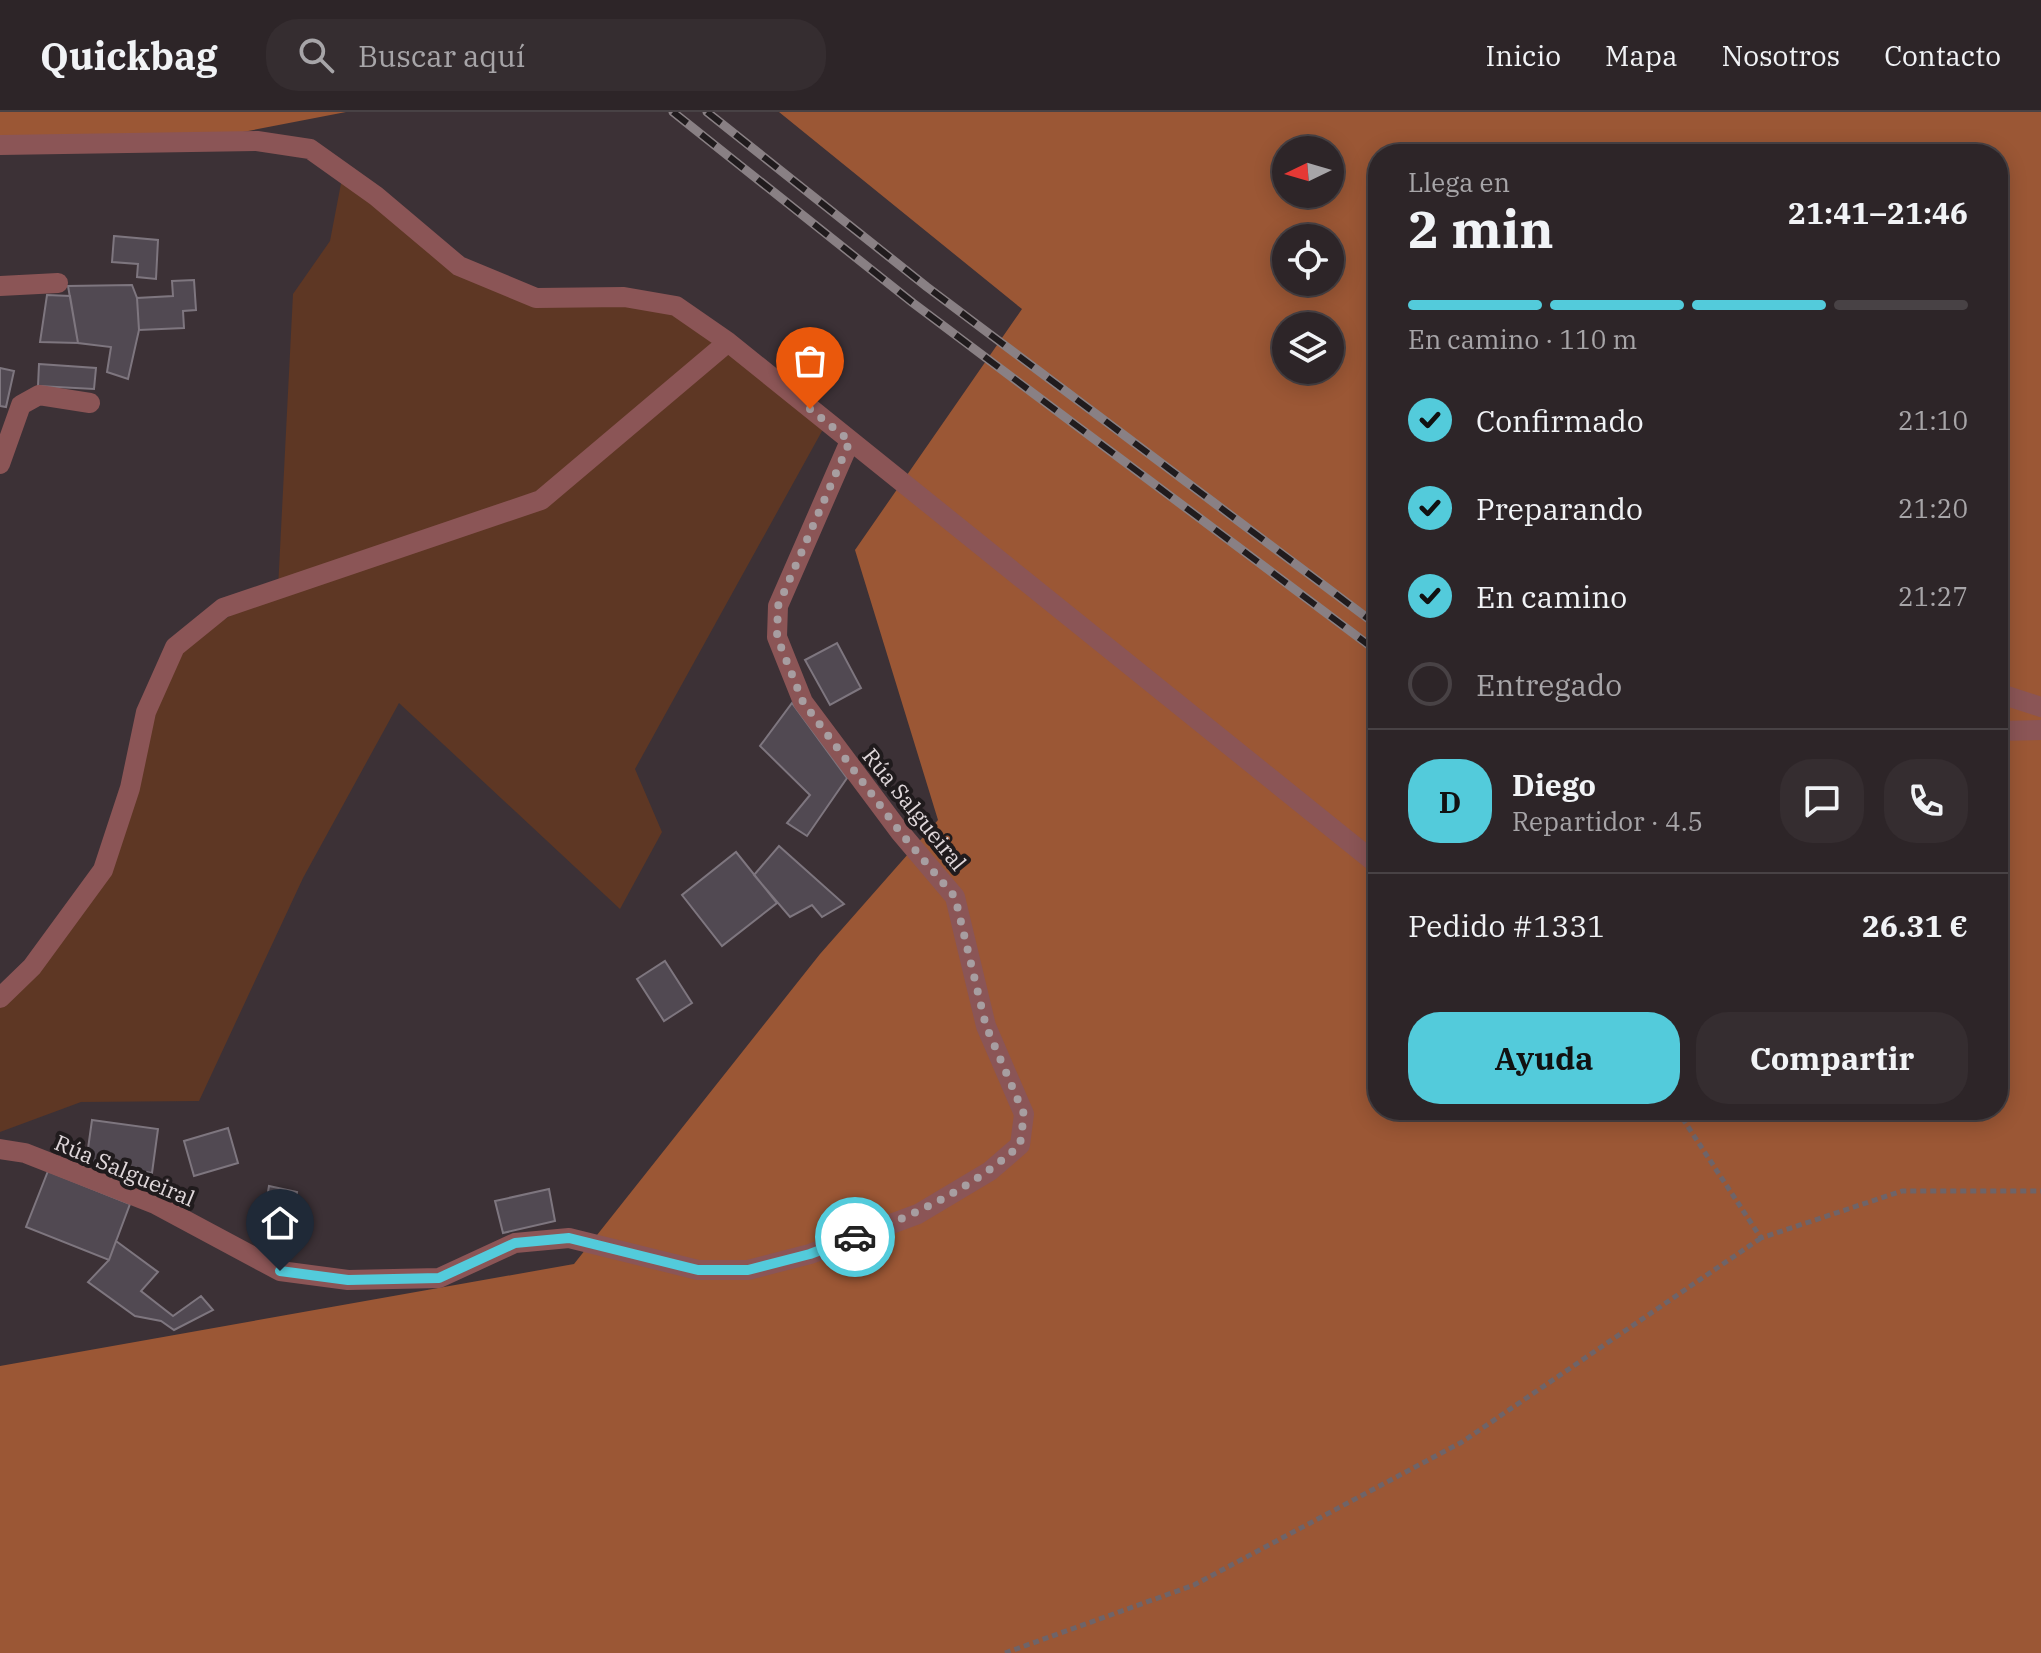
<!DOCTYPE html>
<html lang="es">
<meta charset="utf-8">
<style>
body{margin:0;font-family:"IBM Plex Serif",serif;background:#352d30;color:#f1f3f6;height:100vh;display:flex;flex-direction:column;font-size:30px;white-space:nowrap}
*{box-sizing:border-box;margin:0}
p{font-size:26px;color:#a7a5a8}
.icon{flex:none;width:44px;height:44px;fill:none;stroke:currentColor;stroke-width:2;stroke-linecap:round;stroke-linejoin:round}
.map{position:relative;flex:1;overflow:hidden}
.panel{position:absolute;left:1368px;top:32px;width:640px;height:976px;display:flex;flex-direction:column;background:#2d2528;border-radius:32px;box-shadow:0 4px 20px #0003,0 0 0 2px #484245}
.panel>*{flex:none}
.needle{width:52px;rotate:265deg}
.controls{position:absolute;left:1272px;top:24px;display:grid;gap:16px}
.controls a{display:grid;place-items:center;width:72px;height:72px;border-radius:50%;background:#2d2528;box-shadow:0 4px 20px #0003,0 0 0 2px #484245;font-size:40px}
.pin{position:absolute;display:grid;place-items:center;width:68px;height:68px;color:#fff;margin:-82px -34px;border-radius:50% 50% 50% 0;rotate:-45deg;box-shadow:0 0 8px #0007}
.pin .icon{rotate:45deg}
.courier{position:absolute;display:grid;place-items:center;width:80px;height:80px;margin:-40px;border:6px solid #53cbdb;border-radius:50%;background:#fff;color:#222;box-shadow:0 2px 10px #0007}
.overview em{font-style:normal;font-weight:700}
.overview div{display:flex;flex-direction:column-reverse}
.overview{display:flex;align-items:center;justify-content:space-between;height:136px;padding:0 40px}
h1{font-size:52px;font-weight:700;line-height:60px}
.bar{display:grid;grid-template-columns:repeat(4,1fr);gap:12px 8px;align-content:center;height:96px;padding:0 40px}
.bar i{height:10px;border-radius:6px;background:#484245}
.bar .active{background:#53cbdb}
.bar p{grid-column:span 4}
.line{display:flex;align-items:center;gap:20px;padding:0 40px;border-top:2px solid #484245}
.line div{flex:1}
.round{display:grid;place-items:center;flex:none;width:84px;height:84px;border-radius:32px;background:#352d30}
ol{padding:0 40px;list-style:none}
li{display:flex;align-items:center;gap:24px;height:88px}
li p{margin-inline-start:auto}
li .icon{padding:8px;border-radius:50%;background:#53cbdb;color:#111;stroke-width:4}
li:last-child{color:#a7a5a8}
li i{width:44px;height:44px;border:4px solid #484245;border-radius:50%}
.action{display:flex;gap:16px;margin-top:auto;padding:16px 40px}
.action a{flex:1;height:92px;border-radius:32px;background:#53cbdb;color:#111;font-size:32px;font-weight:700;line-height:92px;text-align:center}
.action a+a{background:#352d30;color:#f1f3f6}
header{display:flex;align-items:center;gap:48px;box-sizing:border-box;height:112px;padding:0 40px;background:#2d2528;border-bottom:2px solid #484245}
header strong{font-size:38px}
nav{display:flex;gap:44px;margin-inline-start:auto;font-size:28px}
.search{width:560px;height:72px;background:#352d30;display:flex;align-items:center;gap:20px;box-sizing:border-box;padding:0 28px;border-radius:32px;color:#a7a5a8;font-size:30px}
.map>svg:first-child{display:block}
.green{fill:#5e3724}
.forest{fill:#9b5735;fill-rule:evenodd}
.building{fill:#514952;stroke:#7e767f;stroke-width:2}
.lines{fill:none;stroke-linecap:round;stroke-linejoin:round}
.path{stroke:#6e6469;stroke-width:5;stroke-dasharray:6 4;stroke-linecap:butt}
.street{stroke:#8b5556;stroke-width:20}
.rail-casing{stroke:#898084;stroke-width:9}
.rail{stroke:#201b1d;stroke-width:6;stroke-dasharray:18;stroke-linecap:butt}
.done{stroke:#a79ea1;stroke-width:8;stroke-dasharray:0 14.4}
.route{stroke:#53cbdb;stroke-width:10}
.labels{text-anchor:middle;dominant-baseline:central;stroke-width:8;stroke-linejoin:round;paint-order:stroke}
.street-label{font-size:22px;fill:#e0d8db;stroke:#201b1d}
</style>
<header>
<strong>Quickbag</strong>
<div class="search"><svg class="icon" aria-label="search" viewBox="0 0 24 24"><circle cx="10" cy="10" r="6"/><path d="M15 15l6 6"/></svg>Buscar aquí</div>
<nav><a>Inicio</a><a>Mapa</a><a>Nosotros</a><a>Contacto</a></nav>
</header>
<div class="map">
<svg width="2041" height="1541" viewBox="0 0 2041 1541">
<rect width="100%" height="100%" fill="#3c3136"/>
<path class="green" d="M343 61 459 154 536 186 660 191 827 310 635 657 662 720 620 797 399 591 303 766 199 989 81 990 0 1020V886L103 757 175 535 278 477 293 182 330 129Z"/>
<path class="forest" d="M0 0H346L196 29 0 33Z
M779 0H2041V1541H0V1254L574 1152 820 842 938 708 855 438 1022 197ZM1286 38H1330V82H1286ZM1378 42H1998V998H1378ZM1286 126H1330V170H1286ZM1286 214H1330V258H1286Z"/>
<path class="building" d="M114 124 158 128 156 167 137 165 138 152 112 150Z
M194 168 196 198 183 199 184 216 139 218 137 186 173 184 172 169Z
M132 173 137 186 139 218 128 267 107 260 111 235 78 231 68 174Z
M47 183 70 184 78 231 40 230Z
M39 252 96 256 94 277 38 274Z
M0 256 14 259 6 295 0 294Z
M837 531 861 576 830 593 805 548Z
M792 591 847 666 807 724 787 711 810 683 760 634Z
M779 734 844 792 822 805 812 793 790 805 754 763Z
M736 740 777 791 722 834 682 783Z
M665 849 692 891 664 909 637 867Z
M92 1008 158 1017 152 1061 86 1051Z
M228 1016 238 1051 194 1064 184 1029Z
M48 1059 130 1092 109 1148 26 1115Z
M269 1074 297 1080 291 1114 263 1108Z
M549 1077 555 1109 503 1121 495 1089Z
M116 1129 158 1160 141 1179 173 1204 201 1184 213 1198 174 1218 161 1209 135 1204 88 1170 109 1148Z"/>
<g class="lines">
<path class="path" d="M1677 998 1761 1126 1902 1079H2041
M1005 1541 1194 1473 1462 1330 1761 1126"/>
<path class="street" d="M0 33 257 29 310 37 376 84 459 154 536 186 624 185 676 194 728 230 1378 753
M0 174 58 171
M0 352 21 293 39 283 90 291
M1998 581 2041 595
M1998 619 2041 618
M0 886 32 855 103 758 130 676 146 600 175 535 223 496 541 388 728 230
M0 1037 25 1041 155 1092 280 1159 348 1168 439 1166 515 1131 569 1126 698 1158H748L810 1142 918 1102 990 1059 1020 1033 1024 1002 986 914 955 785 900 720 803 590 777 525 778 494 850 329"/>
<g class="rail-casing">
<path id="rail" d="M673 0 913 191 1378 540
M707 0 927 175 1378 514"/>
</g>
<use href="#rail" class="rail"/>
</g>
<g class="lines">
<path class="done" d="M810 297 850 329 778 494 777 525 803 590 900 720 955 785 986 914 1024 1002 1020 1033C972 1076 916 1103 855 1125"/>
<path class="route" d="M280 1159 348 1168 439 1166 515 1131 569 1126 698 1158H748L810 1142 855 1125"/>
</g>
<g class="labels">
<g class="street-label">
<text transform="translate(915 697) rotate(51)">Rúa Salgueiral</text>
<text transform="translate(125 1058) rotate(23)">Rúa Salgueiral</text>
</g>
</g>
</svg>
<div class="controls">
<a><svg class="needle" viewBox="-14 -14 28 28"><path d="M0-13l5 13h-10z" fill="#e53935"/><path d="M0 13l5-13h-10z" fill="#a7a5a8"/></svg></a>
<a><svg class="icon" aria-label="locate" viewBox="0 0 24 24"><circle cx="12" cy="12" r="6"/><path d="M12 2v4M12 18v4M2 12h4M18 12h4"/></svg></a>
<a><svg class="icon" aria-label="layers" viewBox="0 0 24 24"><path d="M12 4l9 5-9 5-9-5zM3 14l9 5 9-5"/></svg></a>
</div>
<div class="pin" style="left:810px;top:297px;background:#ea580c"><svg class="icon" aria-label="bag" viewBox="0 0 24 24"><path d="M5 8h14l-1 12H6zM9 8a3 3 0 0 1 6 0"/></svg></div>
<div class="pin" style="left:280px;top:1159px;background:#1f2937"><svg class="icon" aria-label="home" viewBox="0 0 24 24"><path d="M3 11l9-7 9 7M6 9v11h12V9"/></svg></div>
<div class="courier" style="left:855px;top:1125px"><svg class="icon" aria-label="car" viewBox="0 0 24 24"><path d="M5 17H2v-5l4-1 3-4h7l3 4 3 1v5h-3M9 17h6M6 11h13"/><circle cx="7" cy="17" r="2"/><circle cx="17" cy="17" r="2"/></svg></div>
<section class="panel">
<div class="overview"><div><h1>2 min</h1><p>Llega en</p></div><em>21:41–21:46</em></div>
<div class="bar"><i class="active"></i><i class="active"></i><i class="active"></i><i></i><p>En camino · 110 m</p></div>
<ol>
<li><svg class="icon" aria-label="check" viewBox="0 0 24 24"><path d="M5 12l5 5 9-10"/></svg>Confirmado<p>21:10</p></li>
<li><svg class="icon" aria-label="check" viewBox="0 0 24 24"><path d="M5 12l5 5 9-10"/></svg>Preparando<p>21:20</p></li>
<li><svg class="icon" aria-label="check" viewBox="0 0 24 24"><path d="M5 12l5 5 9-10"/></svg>En camino<p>21:27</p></li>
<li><i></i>Entregado</li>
</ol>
<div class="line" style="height:144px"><b class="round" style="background:#53cbdb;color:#111">D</b><div><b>Diego</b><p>Repartidor · 4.5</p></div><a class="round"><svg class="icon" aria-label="chat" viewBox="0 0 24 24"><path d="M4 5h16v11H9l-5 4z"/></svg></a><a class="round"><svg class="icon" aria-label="phone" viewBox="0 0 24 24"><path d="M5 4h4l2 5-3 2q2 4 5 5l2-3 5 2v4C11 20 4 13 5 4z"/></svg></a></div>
<div class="line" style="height:104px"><div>Pedido #1331</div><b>26.31 €</b></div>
<div class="action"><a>Ayuda</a><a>Compartir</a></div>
</section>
</div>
